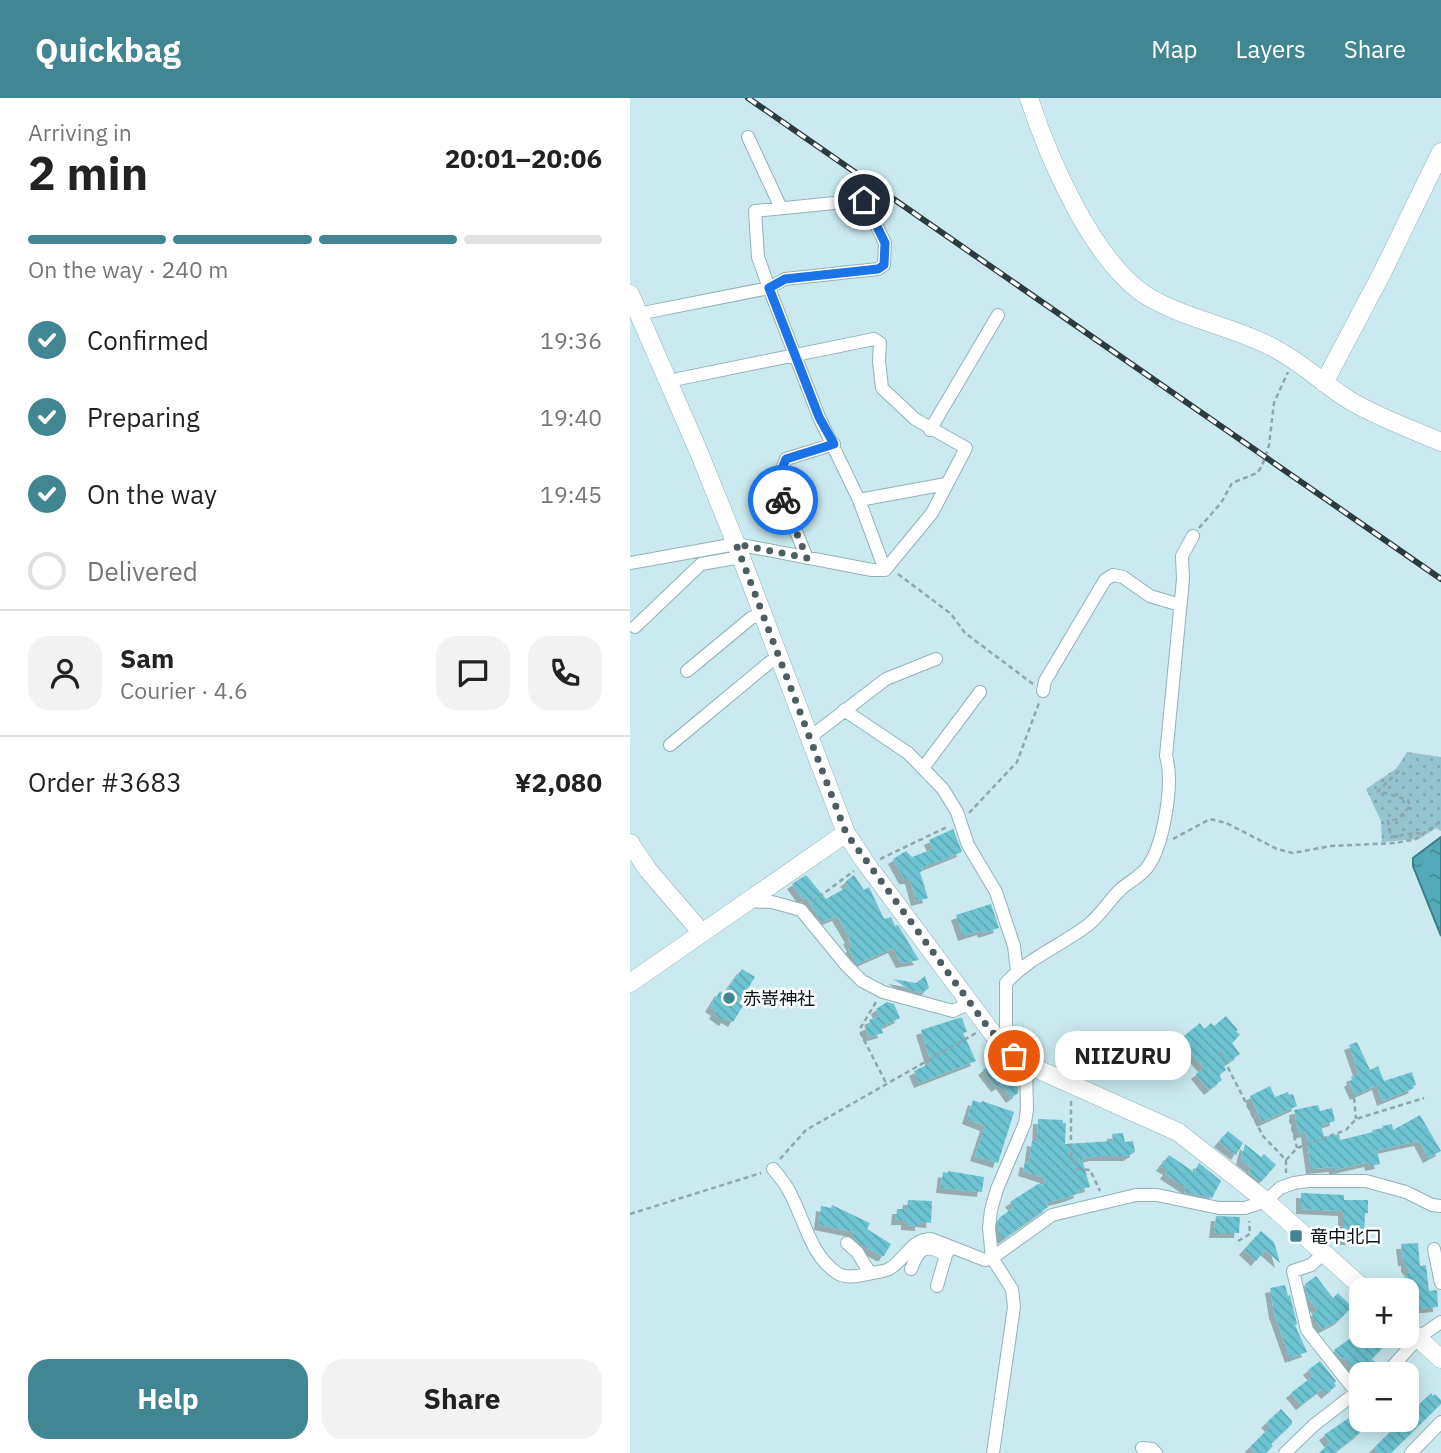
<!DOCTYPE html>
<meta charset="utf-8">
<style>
body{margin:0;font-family:"IBM Plex Sans","Noto Sans JP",sans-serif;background:#f2f2f2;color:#222;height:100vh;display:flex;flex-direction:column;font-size:26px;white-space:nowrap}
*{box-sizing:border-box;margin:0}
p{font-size:23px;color:#767676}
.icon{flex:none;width:38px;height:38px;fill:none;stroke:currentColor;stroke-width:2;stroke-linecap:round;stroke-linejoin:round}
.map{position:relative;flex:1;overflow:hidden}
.details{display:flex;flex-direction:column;background:#fff;width:630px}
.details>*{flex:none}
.controls{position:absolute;left:719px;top:1180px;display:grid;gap:14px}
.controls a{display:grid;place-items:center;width:70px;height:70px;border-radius:14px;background:#fff;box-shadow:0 4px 18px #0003;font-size:35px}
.pin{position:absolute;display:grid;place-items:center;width:60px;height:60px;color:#fff;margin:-30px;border:4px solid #fff;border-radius:50%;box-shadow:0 2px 7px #0007}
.courier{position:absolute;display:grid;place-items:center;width:70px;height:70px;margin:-35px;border:5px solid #1a73e8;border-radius:50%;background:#fff;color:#222;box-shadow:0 2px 9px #0007}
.bubble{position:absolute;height:49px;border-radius:21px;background:#fff;box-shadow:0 4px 18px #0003;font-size:23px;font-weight:800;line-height:49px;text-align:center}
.summary em{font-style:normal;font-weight:800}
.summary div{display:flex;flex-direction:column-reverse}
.summary{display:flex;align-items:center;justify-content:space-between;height:119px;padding:0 28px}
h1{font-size:46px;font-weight:800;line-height:52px}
.bar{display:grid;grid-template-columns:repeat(4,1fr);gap:10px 7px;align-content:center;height:84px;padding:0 28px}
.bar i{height:9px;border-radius:5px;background:#e0e0e0}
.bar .on{background:#418692}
.bar p{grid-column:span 4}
.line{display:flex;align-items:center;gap:18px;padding:0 28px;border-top:2px solid #e0e0e0}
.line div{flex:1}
.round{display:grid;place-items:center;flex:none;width:74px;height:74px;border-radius:21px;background:#f2f2f2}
ol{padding:0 28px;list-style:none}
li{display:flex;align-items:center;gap:21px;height:77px}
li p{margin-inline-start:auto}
li .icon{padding:7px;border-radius:50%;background:#418692;color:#fff;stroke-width:4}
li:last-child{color:#767676}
li i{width:38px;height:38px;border:4px solid #e0e0e0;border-radius:50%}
.cta{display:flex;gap:14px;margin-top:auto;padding:14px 28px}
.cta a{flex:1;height:80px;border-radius:21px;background:#418692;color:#fff;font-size:28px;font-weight:800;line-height:80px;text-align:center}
.cta a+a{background:#f2f2f2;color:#222}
header{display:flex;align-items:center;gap:42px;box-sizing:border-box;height:98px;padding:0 35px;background:#418692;color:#fff}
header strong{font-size:33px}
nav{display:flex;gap:38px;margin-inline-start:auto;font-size:24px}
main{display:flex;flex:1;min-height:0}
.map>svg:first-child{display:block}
.grass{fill:url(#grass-dots)}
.water{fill:url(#water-ripples);stroke:#3c7d87;stroke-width:2}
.building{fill:url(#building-back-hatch);filter:url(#shadow)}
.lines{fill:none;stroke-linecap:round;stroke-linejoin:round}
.street-casing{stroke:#93b2b8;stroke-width:14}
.secondary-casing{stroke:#93b2b8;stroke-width:19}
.path{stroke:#8da6ab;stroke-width:2.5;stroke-dasharray:5 3.5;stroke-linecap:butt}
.street{stroke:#fff;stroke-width:12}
.secondary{stroke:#fff;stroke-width:18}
.rail-casing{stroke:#2c3b3e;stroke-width:6}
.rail{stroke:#fff;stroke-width:3.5;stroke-dasharray:10;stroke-linecap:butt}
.done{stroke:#4c5e61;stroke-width:7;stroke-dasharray:0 12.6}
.route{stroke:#1a73e8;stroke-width:9}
.poi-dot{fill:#418692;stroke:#fff;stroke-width:2.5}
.labels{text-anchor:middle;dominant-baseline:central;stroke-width:5;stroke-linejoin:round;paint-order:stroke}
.poi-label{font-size:18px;fill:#081315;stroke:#fff;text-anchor:start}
</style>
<header>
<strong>Quickbag</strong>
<nav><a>Map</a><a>Layers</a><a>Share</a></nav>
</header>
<main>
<section class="details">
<div class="summary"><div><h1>2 min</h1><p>Arriving in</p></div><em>20:01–20:06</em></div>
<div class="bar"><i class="on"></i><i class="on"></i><i class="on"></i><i></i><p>On the way · 240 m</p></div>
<ol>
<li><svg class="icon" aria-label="check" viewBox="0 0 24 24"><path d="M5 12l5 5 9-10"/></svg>Confirmed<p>19:36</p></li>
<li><svg class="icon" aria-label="check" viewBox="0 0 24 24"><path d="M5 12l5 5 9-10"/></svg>Preparing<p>19:40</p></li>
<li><svg class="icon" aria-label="check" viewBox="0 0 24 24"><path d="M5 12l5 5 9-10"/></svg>On the way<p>19:45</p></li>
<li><i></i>Delivered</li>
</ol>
<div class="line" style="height:126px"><a class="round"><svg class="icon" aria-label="person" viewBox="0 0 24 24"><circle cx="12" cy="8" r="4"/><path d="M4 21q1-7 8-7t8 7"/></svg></a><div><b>Sam</b><p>Courier · 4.6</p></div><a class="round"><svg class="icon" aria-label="chat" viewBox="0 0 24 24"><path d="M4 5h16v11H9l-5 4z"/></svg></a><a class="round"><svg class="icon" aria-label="phone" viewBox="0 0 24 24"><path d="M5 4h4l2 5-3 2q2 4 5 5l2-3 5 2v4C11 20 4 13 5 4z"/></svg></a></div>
<div class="line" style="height:91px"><div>Order #3683</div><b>¥2,080</b></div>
<div class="cta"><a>Help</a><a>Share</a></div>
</section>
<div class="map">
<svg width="811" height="1355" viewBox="0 0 811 1355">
<defs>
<pattern id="grass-dots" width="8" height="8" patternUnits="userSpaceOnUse" patternTransform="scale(1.75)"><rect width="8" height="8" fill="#94c4cd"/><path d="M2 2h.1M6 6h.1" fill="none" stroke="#7ea8af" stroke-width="1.8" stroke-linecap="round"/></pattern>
<pattern id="water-ripples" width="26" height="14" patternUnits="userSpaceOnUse" patternTransform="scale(1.75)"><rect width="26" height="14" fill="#52aab8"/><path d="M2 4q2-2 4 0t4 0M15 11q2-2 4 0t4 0" fill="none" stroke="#428994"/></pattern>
<pattern id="building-back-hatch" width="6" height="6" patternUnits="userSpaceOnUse" patternTransform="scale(1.75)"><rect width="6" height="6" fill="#6dc3d2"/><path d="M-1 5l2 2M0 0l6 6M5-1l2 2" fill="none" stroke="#5da7b3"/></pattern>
<filter id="shadow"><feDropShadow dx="-5" dy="5" stdDeviation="0" flood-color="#0004"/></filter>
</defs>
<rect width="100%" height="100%" fill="#caeaef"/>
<path class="grass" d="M777 654 811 659V733L806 730 789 741 752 744 751 723 736 691 767 670Z"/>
<path class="water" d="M811 739V838L783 768V760Z"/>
<path class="building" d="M323 731 332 754 292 770 293 772 290 774 298 800 286 803 280 781H274L263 761 276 753 282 759 303 751 299 742Z
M176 777 196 801 219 788 215 784 224 777 234 792 239 789 254 821 261 819 265 828 268 827 289 862 271 865 263 850 227 866 218 851 222 849 218 841 220 840 207 818 192 824 176 799 173 801 162 786Z
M361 806 369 830 353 835 352 832 333 838 326 817Z
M112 871 125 879 109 905 113 908 103 924 96 920 94 923 84 916 86 913 80 909 90 893 94 896Z
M295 878 299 890 292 895 280 892 263 881 286 885Z
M257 904 264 906 270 920 251 929 253 935 239 939 235 929 241 926 239 922 249 918 246 911Z
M596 918 608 932 606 933 610 937 602 945 610 956 596 966 594 968 596 972 589 977 592 982 579 992 566 976 574 970 561 955 555 960 544 946 570 925 574 931 581 925 584 928Z
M329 920H332L337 934 333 935 346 963 289 985 284 973 301 965 291 932Z
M727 944 740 972 748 968 754 983 782 974 786 987 783 988 784 990 752 1003 747 987 725 997 719 984 722 982 721 979 729 976 719 947Z
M367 961 388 990V995L381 1000 371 986 366 989 353 972Z
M640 988 645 999 658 994 659 997 663 996 667 1008 632 1024 620 998Z
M343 1002 351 1005 352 1003 384 1014 368 1065 345 1058 355 1028 337 1021Z
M688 1007 690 1013 702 1010 705 1023 691 1027 694 1039 709 1036 710 1042 743 1034 742 1032 753 1030 752 1028 762 1026 763 1032 790 1017 811 1053 798 1060 789 1043 747 1052 750 1066 740 1068 739 1064 704 1072V1069L681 1071 676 1034 669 1036 664 1012Z
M408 1021 433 1022V1025H436L435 1046 483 1043 482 1036 493 1035 495 1044 503 1043 505 1054 498 1058H465L452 1061 460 1089 448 1092 449 1095 439 1099 415 1105 418 1109 373 1141 368 1134 370 1132 368 1129 369 1120 384 1109 380 1104 408 1086 414 1087 415 1080 393 1073 395 1064 399 1065 402 1043 407 1044Z
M598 1033 613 1045 606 1057 589 1044Z
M615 1046 631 1059 634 1056 646 1067 631 1084 618 1074 622 1070 611 1062Z
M539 1057 564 1074 569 1065 591 1083 582 1100 554 1094 556 1090 535 1076 538 1072 531 1068Z
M318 1073 354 1079 352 1094 311 1090 313 1074 318 1075Z
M671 1095 714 1097V1102H738V1115H735L734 1142H713V1113L671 1111Z
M278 1102 302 1103 301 1125 290 1124V1128L276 1127V1122H266L267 1111H277Z
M202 1107 240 1125 237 1131 261 1146 254 1158H251L232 1147 222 1138 224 1134 189 1127 191 1108 201 1110Z
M586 1118 610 1119 609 1135H584Z
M631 1133 644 1144 650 1165 635 1152 626 1163 614 1152Z
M788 1145 790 1168 796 1167 799 1193 807 1192 808 1209 786 1211 784 1182 770 1184 780 1173 776 1169V1163H773L771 1146Z
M686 1178 703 1200 708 1195 722 1209 709 1222 692 1231 683 1219 682 1216 688 1212 678 1200 675 1186Z
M655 1187 658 1198 660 1197 667 1226 665 1227 677 1254 660 1260 644 1215 640 1190Z
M732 1232V1237H757L753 1242 756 1246 742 1261 746 1266 729 1278 714 1259 711 1261 704 1252Z
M690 1263 706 1283 704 1285 706 1288 696 1296 692 1291 671 1307 661 1295 683 1278 678 1272Z
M801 1295 803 1298 805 1296 811 1302V1306L761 1355H749L744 1350 773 1321H777V1318Z
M651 1311 662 1323V1326L641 1346 643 1348 636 1355H626L620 1349 640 1329 636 1325Z
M732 1311V1321H743L729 1331 731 1334 704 1355H689L700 1345 694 1337Z"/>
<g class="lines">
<g class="street-casing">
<path id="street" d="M118 39 151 110
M8 216 139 190 155 181 248 171 254 167 255 145 234 102 125 113 128 159 139 190 189 319 229 402 255 472
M300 332 368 217
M229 402 316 386
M177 460 146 385 156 361 204 346
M0 465 106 446 242 472H255L302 415 336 350 285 321 252 290 249 263 250 245 244 241 48 281 39 286
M5 529 71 466 111 459
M57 573 121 520 132 516
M413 593 415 583 475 482 483 477 493 479 520 498 550 507
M214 612 278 655 313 691 327 714 338 747 366 794 384 848 387 873
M179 640 256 581 306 561
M40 647 140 564 149 561
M293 670 350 594
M117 803 142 804 171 812 216 867 232 883 253 894 323 913 340 905
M376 950V885C398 860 432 847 458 827 471 817 479 802 491 791 500 783 512 778 519 767 534 744 544 684 536 658L553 481 552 458 563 438
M143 1071C149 1078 155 1085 159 1093 174 1120 180 1157 207 1175 216 1181 228 1178 238 1176 245 1174 253 1174 259 1171 275 1162 281 1141 301 1141L355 1162 362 1160 422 1117 506 1097H527L589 1110H615L636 1103 650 1090 664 1085 678 1083H736L776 1094 802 1107 811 1108
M217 1145 227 1154 240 1175
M804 1151 811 1185
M694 1155 681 1167 663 1173 677 1232 726 1294
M281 1171C289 1150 295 1145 316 1157L320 1149
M307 1188 316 1157
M752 1276 763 1268 788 1240 811 1224
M512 1350 522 1351 526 1355
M363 1355 384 1209 382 1191 362 1160 359 1130 361 1112 367 1091 395 1025 397 1011 396 966
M655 1355 684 1327 732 1290
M781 1355 811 1324"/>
</g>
<g class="secondary-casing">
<path id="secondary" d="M399 0C418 59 463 164 517 198 555 221 601 228 640 248 669 262 692 285 719 302 747 319 781 331 811 344
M0 196 68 352 106 446 216 735 235 764 366 940 384 958 396 966 548 1034 636 1103 735 1192
M694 285 752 175 811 54
M0 745 18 772 72 835
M0 885 216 735
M777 1230 811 1261"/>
</g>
<path class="path" d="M569 430 591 405 602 385 627 375 632 368 639 347 644 305 658 274
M268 476 321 516 335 535 403 586
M769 673 748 693 778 702 780 708 768 721 758 723 761 739 785 735 792 736
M339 715 387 664 409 605
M543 741 580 721 596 725 647 751 663 755 701 748 766 745 786 741 811 723
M250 761 319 728
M182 804 224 773
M246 904 231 929V936L256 985
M590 954 633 1038 656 1062V1075
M724 1000 726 1021
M441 1003V1059L448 1071 460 1072 470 1093
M660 1021 667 1050
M150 1061 176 1032 346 935
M656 1062 667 1050 716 1032 726 1021 794 1000
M0 1116 131 1075
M608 1143 620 1136 619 1123"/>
<use href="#street" class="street"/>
<use href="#secondary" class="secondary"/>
<g class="rail-casing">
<path id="rail" d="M118 0 811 481"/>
</g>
<use href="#rail" class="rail"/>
</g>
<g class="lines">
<path class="done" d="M153 402 177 460 106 446 216 735 357 928 384 958"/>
<path class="route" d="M153 402 146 385 156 361 204 346 189 319 139 190 155 181 248 171 254 167 255 145 234 102"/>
</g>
<g class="poi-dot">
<circle cx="99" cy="900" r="7"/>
<rect x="659" y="1131" width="14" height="14" rx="3.5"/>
</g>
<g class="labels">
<g class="poi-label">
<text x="113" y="900">赤嵜神社</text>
<text x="680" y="1138">竜中北口</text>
</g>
</g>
</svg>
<div class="controls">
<a>+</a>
<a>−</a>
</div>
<div class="pin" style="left:384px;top:958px;background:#ea580c"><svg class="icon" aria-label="bag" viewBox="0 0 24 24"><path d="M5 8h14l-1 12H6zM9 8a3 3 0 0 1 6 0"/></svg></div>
<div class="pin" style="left:234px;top:102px;background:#1f2937"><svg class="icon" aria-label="home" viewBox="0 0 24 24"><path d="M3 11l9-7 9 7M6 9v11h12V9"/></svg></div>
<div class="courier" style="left:153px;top:402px"><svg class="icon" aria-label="bike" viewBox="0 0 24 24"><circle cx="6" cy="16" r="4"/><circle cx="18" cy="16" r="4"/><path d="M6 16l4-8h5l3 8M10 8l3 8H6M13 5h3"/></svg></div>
<div class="bubble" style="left:425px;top:933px;width:136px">NIIZURU</div>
</div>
</main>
